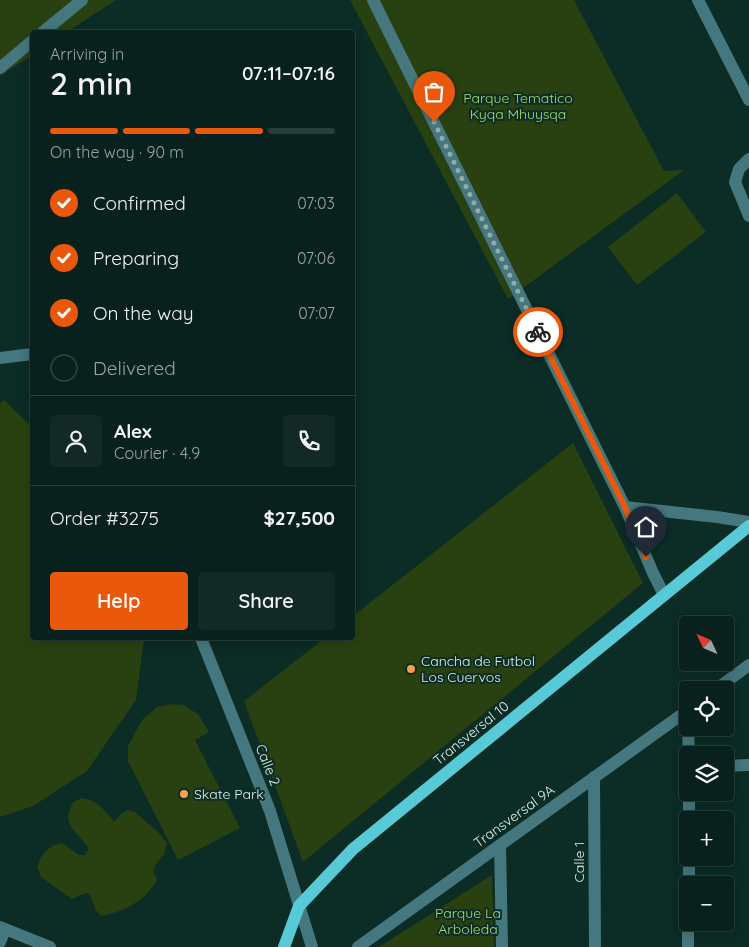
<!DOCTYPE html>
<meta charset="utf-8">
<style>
body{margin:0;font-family:Quicksand,sans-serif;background:#122925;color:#f1f3f6;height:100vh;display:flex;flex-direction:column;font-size:19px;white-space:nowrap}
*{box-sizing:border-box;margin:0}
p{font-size:16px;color:#99a3a3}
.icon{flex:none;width:28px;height:28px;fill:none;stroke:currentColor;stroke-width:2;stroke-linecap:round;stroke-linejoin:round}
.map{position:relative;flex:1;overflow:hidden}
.sheet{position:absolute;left:30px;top:30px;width:325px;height:610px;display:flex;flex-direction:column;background:#09211c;border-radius:5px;box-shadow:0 2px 12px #0003,0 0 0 1px #293e3b}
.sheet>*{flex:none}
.needle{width:32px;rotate:314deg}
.controls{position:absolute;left:679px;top:616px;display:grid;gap:10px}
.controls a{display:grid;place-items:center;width:55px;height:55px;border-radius:5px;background:#09211c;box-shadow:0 2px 12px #0003,0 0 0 1px #293e3b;font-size:25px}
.pin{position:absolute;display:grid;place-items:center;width:42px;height:42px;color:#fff;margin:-51px -21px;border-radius:50% 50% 50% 0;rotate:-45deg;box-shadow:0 0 5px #0007}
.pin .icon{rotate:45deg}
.courier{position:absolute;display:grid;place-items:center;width:50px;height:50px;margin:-25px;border:4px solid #ea580c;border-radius:50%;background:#fff;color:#222;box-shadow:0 1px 6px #0007}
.headline em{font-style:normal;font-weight:600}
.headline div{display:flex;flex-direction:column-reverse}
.headline{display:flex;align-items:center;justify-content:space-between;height:85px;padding:0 20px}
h1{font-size:32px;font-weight:600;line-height:38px}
.bar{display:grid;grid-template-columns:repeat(4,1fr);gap:8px 5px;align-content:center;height:60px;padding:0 20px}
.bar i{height:6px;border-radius:4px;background:#293e3b}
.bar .active{background:#ea580c}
.bar p{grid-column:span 4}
.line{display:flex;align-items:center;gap:12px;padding:0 20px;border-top:1px solid #293e3b}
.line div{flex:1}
.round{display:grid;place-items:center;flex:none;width:52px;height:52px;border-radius:5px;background:#122925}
ol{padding:0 20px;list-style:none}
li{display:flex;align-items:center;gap:15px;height:55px}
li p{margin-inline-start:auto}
li .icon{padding:5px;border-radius:50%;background:#ea580c;color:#fff;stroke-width:4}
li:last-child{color:#99a3a3}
li i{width:28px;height:28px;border:2px solid #293e3b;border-radius:50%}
.action{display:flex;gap:10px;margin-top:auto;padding:10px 20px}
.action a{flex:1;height:58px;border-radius:5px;background:#ea580c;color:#fff;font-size:20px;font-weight:600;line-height:58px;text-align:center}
.action a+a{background:#122925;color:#f1f3f6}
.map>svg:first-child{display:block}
.green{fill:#294010}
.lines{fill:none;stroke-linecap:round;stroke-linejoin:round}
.minor{stroke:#45787e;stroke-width:12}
.major{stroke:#58cad7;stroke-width:12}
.done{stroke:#94aba7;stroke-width:5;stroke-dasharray:0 9}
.route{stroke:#ea580c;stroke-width:6}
.poi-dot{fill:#fc9d52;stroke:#0c2c26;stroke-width:2}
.labels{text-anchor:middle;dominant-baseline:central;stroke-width:4;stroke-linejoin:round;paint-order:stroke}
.park-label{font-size:14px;fill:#a5dd6f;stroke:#0c2c26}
.poi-label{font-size:14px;fill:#def0ec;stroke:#0c2c26;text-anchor:start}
.street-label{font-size:14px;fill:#def0ec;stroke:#0c2c26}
</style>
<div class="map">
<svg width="749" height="947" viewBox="0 0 749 947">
<rect width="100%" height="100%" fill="#0c2c26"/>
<path class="green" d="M0 0H116L67 32H32V55L0 76Z
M350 0H574L664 171 684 170 508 299Z
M677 193 706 232 637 285 608 247Z
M4 400 32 427V638H143L144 639 136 700 87 771 33 806 0 817V403Z
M573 443 643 583 303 862 244 701 325 638H352L353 616Z
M172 704 184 705 199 715 209 732 195 740 240 828 178 860 128 761V746L142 720 157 707Z
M82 798C97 800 106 811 114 822L121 814 128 810 135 812 158 832 167 843 164 854 156 864 153 871 157 880C146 901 123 912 101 916L96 910 89 893H86L72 899 41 877 37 867C42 853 48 846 62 843L79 855H85L89 849C77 830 60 826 73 802Z
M492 875 494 947H379Z"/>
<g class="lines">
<path class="minor" d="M373 0 625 507 653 573 664 595
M698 0 749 100
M43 32 82 0
M0 68 32 41
M749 159 739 169 735 182 749 216
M0 358 32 354
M625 507 717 517 749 522
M201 638 270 811 312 947
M715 690 749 665
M688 728 689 755
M725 766 749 765
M594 777 595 947
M689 820V792
M500 845 502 947
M689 885V858
M0 927 50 947
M0 942 5 929
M358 947 688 710
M688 947V922"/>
<path class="major" d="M284 947 299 906 353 849 749 526"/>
</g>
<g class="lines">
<path class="done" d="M434 122 538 332"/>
<path class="route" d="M538 332 625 507 646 557"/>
</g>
<g class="poi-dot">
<circle cx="411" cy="669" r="5"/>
<circle cx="184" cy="794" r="5"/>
</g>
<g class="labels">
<g class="park-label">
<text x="518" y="98">Parque Tematico<tspan x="518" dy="16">Kyqa Mhuysqa</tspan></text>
<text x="468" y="913">Parque La<tspan x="468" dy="16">Arboleda</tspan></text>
</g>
<g class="poi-label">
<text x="421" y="661">Cancha de Futbol<tspan x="421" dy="16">Los Cuervos</tspan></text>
<text x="194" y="794">Skate Park</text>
</g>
<g class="street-label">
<text transform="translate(471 733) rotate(-39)">Transversal 10</text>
<text transform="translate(268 765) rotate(68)">Calle 2</text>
<text transform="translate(514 816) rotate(-36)">Transversal 9A</text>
<text transform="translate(579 862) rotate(-90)">Calle 1</text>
</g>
</g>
</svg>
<div class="controls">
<a><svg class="needle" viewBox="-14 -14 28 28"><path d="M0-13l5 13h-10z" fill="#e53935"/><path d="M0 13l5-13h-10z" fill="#99a3a3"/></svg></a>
<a><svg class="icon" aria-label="locate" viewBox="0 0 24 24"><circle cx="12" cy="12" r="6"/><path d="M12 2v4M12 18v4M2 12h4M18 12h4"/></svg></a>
<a><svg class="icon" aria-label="layers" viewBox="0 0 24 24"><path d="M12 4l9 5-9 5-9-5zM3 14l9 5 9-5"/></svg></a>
<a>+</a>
<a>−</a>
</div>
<div class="pin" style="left:434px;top:122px;background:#ea580c"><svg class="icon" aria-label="bag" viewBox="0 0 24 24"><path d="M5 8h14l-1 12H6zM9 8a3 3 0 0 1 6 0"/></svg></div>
<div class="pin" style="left:646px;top:557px;background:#1f2937"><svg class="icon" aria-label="home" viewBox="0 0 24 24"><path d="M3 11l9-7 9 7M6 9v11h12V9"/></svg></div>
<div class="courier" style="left:538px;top:332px"><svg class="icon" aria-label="bike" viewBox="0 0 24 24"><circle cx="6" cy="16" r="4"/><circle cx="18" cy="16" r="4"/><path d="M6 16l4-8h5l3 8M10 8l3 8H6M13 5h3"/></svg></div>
<section class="sheet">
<div class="headline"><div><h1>2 min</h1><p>Arriving in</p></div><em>07:11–07:16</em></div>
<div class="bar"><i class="active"></i><i class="active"></i><i class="active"></i><i></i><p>On the way · 90 m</p></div>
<ol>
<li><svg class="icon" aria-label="check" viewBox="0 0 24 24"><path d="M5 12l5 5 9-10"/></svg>Confirmed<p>07:03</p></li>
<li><svg class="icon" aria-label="check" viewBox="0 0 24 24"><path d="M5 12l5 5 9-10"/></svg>Preparing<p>07:06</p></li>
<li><svg class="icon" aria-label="check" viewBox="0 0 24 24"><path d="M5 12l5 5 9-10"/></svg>On the way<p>07:07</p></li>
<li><i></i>Delivered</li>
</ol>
<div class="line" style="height:90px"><a class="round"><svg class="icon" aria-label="person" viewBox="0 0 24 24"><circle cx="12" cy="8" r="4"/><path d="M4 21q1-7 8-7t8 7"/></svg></a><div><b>Alex</b><p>Courier · 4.9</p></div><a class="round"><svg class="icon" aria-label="phone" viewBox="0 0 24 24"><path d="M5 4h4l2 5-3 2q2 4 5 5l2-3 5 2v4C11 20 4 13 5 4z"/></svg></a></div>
<div class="line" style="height:65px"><div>Order #3275</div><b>$27,500</b></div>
<div class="action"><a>Help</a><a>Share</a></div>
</section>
</div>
